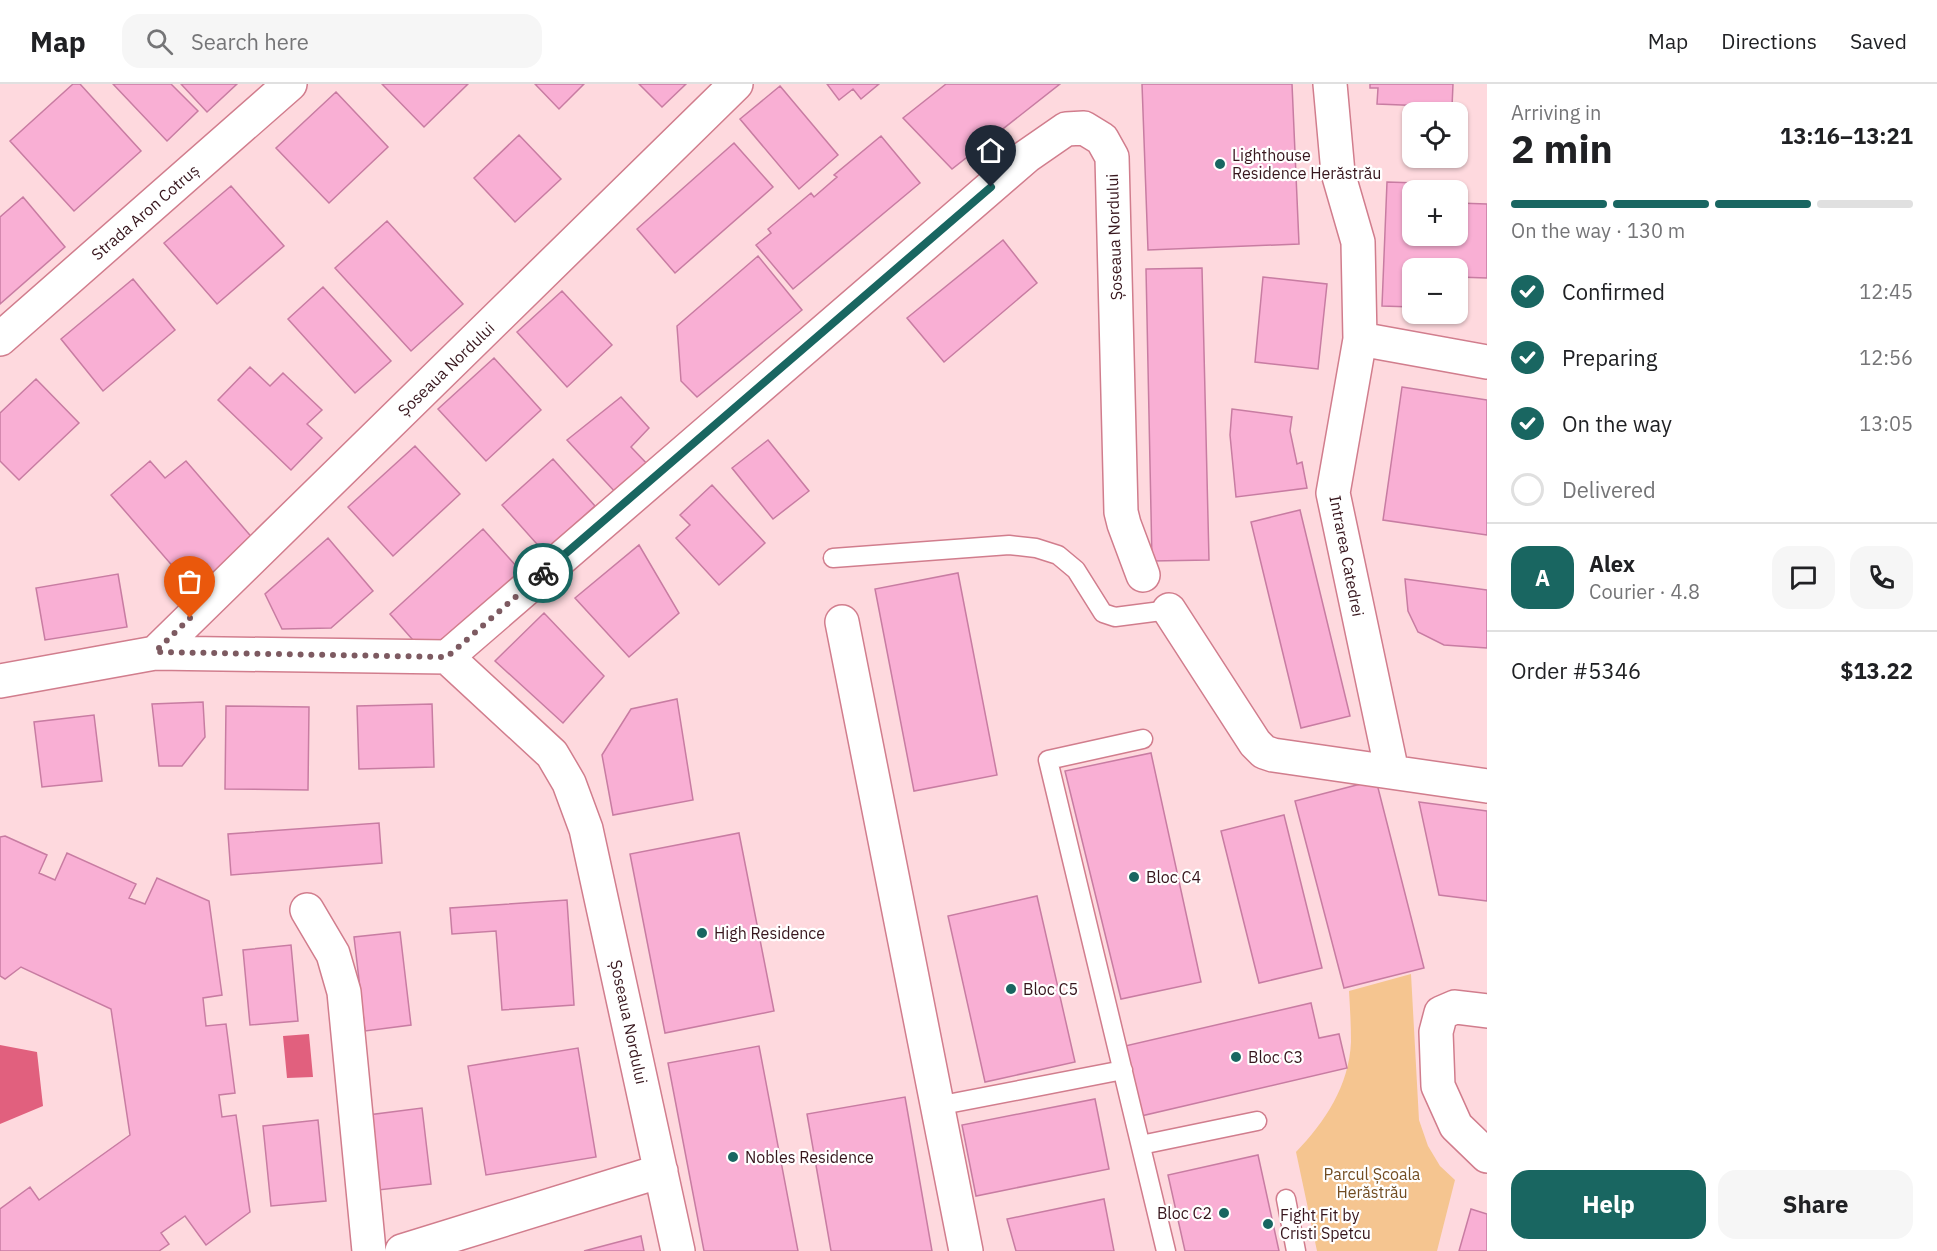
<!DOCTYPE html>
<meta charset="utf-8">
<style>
body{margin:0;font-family:"IBM Plex Sans",sans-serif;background:#f6f6f6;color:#202124;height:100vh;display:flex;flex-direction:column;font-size:22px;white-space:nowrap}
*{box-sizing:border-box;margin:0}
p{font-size:20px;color:#757577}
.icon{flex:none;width:33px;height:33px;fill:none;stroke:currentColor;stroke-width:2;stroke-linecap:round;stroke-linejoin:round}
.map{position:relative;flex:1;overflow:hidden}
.drawer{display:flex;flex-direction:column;background:#fff;width:450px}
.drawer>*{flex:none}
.fabs{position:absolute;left:1402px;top:18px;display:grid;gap:12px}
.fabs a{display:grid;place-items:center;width:66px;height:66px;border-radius:12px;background:#fff;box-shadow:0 2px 4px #0004;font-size:30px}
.pin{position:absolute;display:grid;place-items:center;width:51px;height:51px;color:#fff;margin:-62px -26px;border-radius:50% 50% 50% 0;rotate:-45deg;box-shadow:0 0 6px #0007}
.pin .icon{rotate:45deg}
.courier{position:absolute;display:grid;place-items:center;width:60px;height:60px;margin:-30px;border:4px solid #196661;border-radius:50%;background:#fff;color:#222;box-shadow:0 2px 8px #0007}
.summary em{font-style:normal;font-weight:700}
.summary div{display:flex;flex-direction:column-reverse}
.summary{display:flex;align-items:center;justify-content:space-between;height:102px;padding:0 24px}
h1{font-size:39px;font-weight:700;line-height:45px}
.bar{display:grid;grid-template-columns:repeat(4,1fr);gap:9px 6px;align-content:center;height:72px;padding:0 24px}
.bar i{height:8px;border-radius:4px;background:#e0e0e0}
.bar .active{background:#196661}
.bar p{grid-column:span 4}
.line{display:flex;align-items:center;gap:15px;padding:0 24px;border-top:2px solid #e0e0e0}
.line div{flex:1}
.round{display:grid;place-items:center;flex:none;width:63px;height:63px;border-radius:18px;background:#f6f6f6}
ol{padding:0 24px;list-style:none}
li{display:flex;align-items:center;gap:18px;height:66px}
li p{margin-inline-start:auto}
li .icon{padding:6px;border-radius:50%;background:#196661;color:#fff;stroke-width:4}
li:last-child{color:#757577}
li i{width:33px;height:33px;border:3px solid #e0e0e0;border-radius:50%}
.action{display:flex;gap:12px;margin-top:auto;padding:12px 24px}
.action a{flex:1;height:69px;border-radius:18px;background:#196661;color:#fff;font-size:24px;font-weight:700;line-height:69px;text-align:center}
.action a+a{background:#f6f6f6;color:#202124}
header{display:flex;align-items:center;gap:36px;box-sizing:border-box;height:84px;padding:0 30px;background:#fff;border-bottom:2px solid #e0e0e0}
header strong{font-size:28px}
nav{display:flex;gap:33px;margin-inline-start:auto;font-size:21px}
.search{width:420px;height:54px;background:#f6f6f6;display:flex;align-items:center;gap:15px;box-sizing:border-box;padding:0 21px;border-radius:18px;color:#757577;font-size:22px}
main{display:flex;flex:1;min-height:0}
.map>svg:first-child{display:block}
.green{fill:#f5c590}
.water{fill:#e1607e}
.building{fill:#f9afd4;stroke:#c87ca2;stroke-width:1.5}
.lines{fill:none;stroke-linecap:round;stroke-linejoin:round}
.lane-casing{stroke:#d17d8d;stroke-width:21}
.street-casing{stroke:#d17d8d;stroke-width:36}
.lane{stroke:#fff;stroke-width:18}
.street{stroke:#fff;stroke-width:33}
.done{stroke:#7d5a61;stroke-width:6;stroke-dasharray:0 10.8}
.route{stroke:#196661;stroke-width:8}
.poi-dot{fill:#196661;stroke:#fff;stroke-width:2}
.labels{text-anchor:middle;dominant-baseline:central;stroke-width:4.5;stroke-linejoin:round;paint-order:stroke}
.poi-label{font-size:16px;fill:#37161d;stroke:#fff;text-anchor:start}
.street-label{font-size:16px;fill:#37161d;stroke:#fff}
.park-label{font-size:16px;fill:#724d22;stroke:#fff}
</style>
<header>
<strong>Map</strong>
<div class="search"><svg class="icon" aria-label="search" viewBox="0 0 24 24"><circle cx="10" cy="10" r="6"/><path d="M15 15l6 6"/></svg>Search here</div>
<nav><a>Map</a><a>Directions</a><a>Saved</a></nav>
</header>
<main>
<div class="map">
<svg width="1487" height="1167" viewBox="0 0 1487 1167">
<rect width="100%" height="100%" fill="#fed9de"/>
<path class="green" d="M1411 890 1419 1036 1428 1062 1440 1082 1455 1096 1437 1167H1317L1296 1068C1325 1038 1349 1002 1351 958 1351 941 1350 924 1349 907Z"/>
<path class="water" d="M309 950 313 993 287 994 283 952Z
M0 961 37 968 43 1022 0 1040Z"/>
<path class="building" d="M73 0H80L141 67 74 127 10 57Z
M113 0H171L198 27 167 57Z
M181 0H237L207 28Z
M382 0H468L424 43Z
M535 0H584L559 25Z
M639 0H686L662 23Z
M827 0H879L861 15 853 5 839 16Z
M946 0H1060L952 85 903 34Z
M1142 0H1292L1299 160 1148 166Z
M1370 0H1453L1452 23 1377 20 1378 4H1370Z
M780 2 838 71 799 105 740 35Z
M336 8 388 63 329 119 276 64Z
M519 51 561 95 515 138 474 94Z
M881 52 920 99 793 205 756 161 771 149 768 145 811 109 814 113 837 93 834 91Z
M734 59 773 103 675 189 637 145Z
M1387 98 1447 100V106H1413V152H1458V119L1487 120V194L1458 193V184H1413V223L1382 222Z
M231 102 284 162 217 220 164 159Z
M23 113 65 163 0 220V133Z
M387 137 463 220 411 267 335 184Z
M1003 156 1037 199 944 278 907 234Z
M758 172 802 226 697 313 681 297 677 242Z
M1202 184 1209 476 1152 477 1146 185Z
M1263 193 1327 200 1318 285 1255 278Z
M133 195 175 246 103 307 61 255Z
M323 203 391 277 355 309 288 235Z
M562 207 612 261 567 303 517 248Z
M494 274 541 326 486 377 438 325Z
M250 283 270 302 283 289 322 326 307 340 322 354 291 386 218 316Z
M36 295 79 339 19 396 0 377V329Z
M1402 303 1487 316V451L1383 436Z
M621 313 649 344 631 363 650 383 617 410 567 356Z
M1232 325 1292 333 1290 347 1297 380 1302 378 1307 404 1236 413 1230 351Z
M768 356 809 407 773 435 732 384Z
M415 362 460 410 393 472 348 423Z
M553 375 595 422 544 468 502 421Z
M150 377 165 394 186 377 255 457 195 508 111 411Z
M712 401 765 459 719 501 676 454 690 441 680 431Z
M1300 426 1350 632 1301 644 1251 438Z
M483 445 525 492 453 560 420 564 390 530Z
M328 454 373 507 331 544 282 545 265 510Z
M639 461 679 529 629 573 575 514Z
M958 489 997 691 914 707 875 505Z
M118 490 127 543 45 556 36 504Z
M1405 495 1487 506V564L1444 561 1418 548 1408 527Z
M544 529 604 592 563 639 495 577Z
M677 615 693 716 613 731 602 671 631 625Z
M203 618 205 653 182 682H159L152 620Z
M432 620 434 683 359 685 357 622Z
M226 622 309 623 308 706 225 705Z
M94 631 102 697 42 703 34 638Z
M1151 669 1201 898 1121 915 1065 687Z
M1376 696 1424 884 1344 904 1295 717Z
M1419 718 1487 727V817L1439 811Z
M1284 731 1322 884 1259 899 1221 747Z
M379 739 382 779 231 791 228 750Z
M739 749 774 927 665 949 630 770Z
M5 752 47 771 39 789 55 796 67 769 136 800 129 814 145 820 157 794 209 817 222 911 203 914 206 942 226 940 235 1009 219 1011 222 1033 236 1031 250 1128 206 1161 185 1132 161 1149 169 1160 159 1167H0V1125L30 1103 39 1116 130 1051 111 925 21 883 5 895 0 892V753Z
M1037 812 1075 978 985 998 948 832Z
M567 816 574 921 502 926 496 847 452 850 450 824Z
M400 848 411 941 365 947 354 853Z
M291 861 298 937 250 941 243 866Z
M1311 919 1319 954 1339 950 1347 984 1141 1032 1125 962Z
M759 962 798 1167H704L668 979Z
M578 964 596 1073 486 1091 468 982Z
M905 1013 932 1167H831L807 1030Z
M1095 1015 1109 1085 976 1112 962 1041Z
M422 1024 431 1100 378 1106 368 1031Z
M318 1036 326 1117 271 1122 263 1042Z
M1258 1071 1279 1167H1185L1168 1091Z
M1104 1115 1114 1167H1016L1007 1135Z
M1471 1125 1487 1130V1167H1459Z
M641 1152 644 1167H584Z"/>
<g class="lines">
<g class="lane-casing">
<path id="lane" d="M833 474 1009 461 1036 464 1058 471 1076 486 1103 529 1115 533 1169 526
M1143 655 1048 676 1166 1167
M937 1022 1123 986
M1141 1061 1257 1037
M1286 1115 1296 1167"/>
</g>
<g class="street-casing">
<path id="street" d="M1330 0 1338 89 1358 158 1360 255 1333 409 1392 688
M0 255 290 0
M1360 255 1487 278
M1169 526 1255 659 1264 668 1273 671 1487 702
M842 538 966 1167
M155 569 736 0
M447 573 1027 72 1066 45 1084 44 1102 55 1112 73 1121 428 1124 440 1143 491
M0 597 155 569 447 573 552 670 569 699 586 745 678 1167
M307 826 333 870 344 908 369 1167
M1487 927 1455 923 1441 929 1436 948 1438 1002 1456 1042 1487 1072
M402 1167 661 1087"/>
</g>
<use href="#lane" class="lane"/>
<use href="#street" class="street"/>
</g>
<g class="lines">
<path class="done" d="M190 534 155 568 447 573 543 489"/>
<path class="route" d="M543 489 991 103"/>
</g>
<g class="poi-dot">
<circle cx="1220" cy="80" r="6"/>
<circle cx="1134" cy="793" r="6"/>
<circle cx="702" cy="849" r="6"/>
<circle cx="1011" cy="905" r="6"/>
<circle cx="1236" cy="973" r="6"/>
<circle cx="733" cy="1073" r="6"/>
<circle cx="1224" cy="1129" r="6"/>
<circle cx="1268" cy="1140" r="6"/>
</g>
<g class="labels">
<g class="poi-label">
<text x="1232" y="71">Lighthouse<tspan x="1232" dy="18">Residence Herăstrău</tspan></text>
<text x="1146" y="793">Bloc C4</text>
<text x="714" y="849">High Residence</text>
<text x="1023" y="905">Bloc C5</text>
<text x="1248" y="973">Bloc C3</text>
<text x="745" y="1073">Nobles Residence</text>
<text x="1212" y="1129" text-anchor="end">Bloc C2</text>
<text x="1280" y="1131">Fight Fit by<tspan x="1280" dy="18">Cristi Spetcu</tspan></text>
</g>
<g class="street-label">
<text transform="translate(145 128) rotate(-41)">Strada Aron Cotruș</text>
<text transform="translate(1114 153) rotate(-92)">Șoseaua Nordului</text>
<text transform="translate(446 285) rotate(-44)">Șoseaua Nordului</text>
<text transform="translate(1347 472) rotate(79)">Intrarea Catedrei</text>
<text transform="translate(629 938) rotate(78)">Șoseaua Nordului</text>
</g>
<g class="park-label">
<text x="1372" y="1090">Parcul Școala<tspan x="1372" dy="18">Herăstrău</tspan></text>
</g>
</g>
</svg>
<div class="fabs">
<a><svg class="icon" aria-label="locate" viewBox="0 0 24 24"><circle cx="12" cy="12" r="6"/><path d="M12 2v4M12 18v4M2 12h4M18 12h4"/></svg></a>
<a>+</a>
<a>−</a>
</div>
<div class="pin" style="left:190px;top:534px;background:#ea580c"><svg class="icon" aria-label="bag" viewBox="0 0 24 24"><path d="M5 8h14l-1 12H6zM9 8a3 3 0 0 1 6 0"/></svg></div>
<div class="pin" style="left:991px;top:103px;background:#1f2937"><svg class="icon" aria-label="home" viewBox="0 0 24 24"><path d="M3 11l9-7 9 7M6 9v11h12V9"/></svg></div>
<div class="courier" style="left:543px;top:489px"><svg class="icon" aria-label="bike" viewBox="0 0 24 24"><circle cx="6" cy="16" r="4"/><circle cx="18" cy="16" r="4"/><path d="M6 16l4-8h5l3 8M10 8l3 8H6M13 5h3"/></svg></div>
</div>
<section class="drawer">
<div class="summary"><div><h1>2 min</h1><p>Arriving in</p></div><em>13:16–13:21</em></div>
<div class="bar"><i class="active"></i><i class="active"></i><i class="active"></i><i></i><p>On the way · 130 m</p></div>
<ol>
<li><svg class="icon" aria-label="check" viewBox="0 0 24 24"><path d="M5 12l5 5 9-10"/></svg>Confirmed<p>12:45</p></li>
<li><svg class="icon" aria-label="check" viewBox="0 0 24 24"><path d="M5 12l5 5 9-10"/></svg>Preparing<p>12:56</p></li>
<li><svg class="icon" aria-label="check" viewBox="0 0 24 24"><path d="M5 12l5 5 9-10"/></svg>On the way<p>13:05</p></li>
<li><i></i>Delivered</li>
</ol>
<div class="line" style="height:108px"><b class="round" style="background:#196661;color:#fff">A</b><div><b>Alex</b><p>Courier · 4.8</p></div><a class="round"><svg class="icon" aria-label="chat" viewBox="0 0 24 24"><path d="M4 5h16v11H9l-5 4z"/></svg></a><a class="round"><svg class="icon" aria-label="phone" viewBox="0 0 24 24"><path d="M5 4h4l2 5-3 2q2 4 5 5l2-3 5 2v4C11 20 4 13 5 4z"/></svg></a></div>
<div class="line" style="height:78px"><div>Order #5346</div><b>$13.22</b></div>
<div class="action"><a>Help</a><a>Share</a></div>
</section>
</main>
